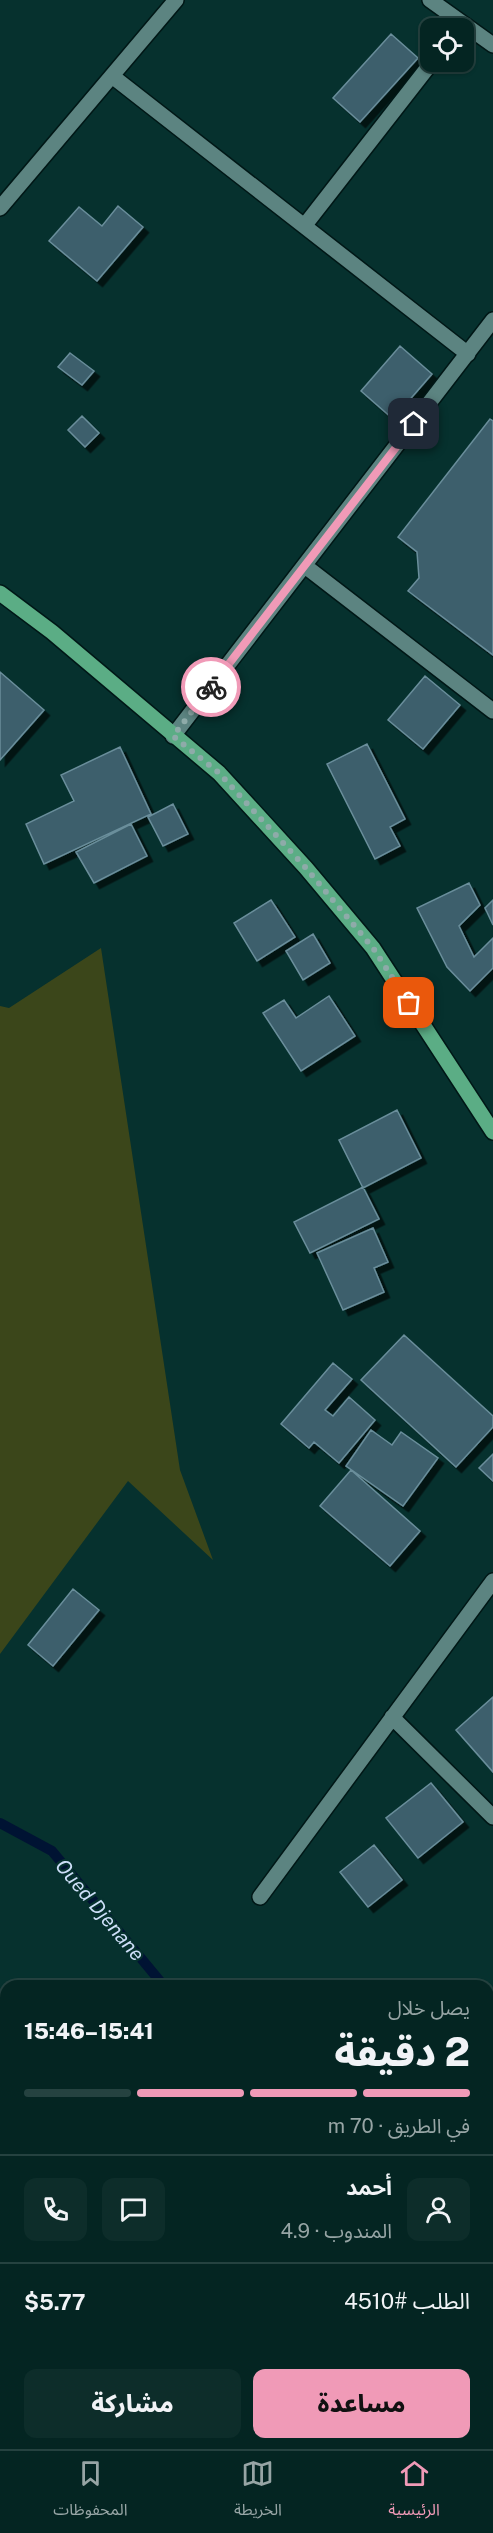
<!DOCTYPE html>
<html lang="ar">
<meta charset="utf-8">
<style>
body{margin:0;font-family:"Public Sans","Noto Sans Arabic",sans-serif;background:#0d2d2a;color:#f1f3f6;direction:rtl;height:100vh;display:flex;flex-direction:column;font-size:22px;white-space:nowrap}
*{box-sizing:border-box;margin:0}
p{font-size:20px;color:#97a5a5}
.icon{flex:none;width:33px;height:33px;fill:none;stroke:currentColor;stroke-width:2;stroke-linecap:round;stroke-linejoin:round}
.map{position:relative;flex:1;overflow:hidden;direction:ltr}
.sheet{position:absolute;left:0px;top:1980px;width:494px;height:470px;display:flex;flex-direction:column;background:#042522;border-radius:18px 18px 0 0;box-shadow:0 2px 4px #0004,0 0 0 2px #254240;direction:rtl}
.sheet>*{flex:none}
.tools{position:absolute;left:420px;top:18px;display:grid;gap:12px}
.tools a{display:grid;place-items:center;width:54px;height:54px;border-radius:12px;background:#042522;box-shadow:0 2px 4px #0004,0 0 0 2px #254240;font-size:30px}
.pin{position:absolute;display:grid;place-items:center;width:51px;height:51px;color:#fff;margin:-26px;border-radius:12px;box-shadow:0 3px 9px #0006}
.courier{position:absolute;display:grid;place-items:center;width:60px;height:60px;margin:-30px;border:4px solid #f09ab7;border-radius:50%;background:#fff;color:#222;box-shadow:0 2px 8px #0007}
.overview em{font-style:normal;font-weight:800}
.overview div{display:flex;flex-direction:column-reverse}
.overview{display:flex;align-items:center;justify-content:space-between;height:102px;padding:0 24px}
h1{font-size:39px;font-weight:800;line-height:45px}
.bar{display:grid;grid-template-columns:repeat(4,1fr);gap:9px 6px;align-content:center;height:72px;padding:0 24px}
.bar i{height:8px;border-radius:4px;background:#254240}
.bar .active{background:#f09ab7}
.bar p{grid-column:span 4}
.line{display:flex;align-items:center;gap:15px;padding:0 24px;border-top:2px solid #254240}
.line div{flex:1}
.round{display:grid;place-items:center;flex:none;width:63px;height:63px;border-radius:12px;background:#0d2d2a}
.cta{display:flex;gap:12px;margin-top:auto;padding:12px 24px}
.cta a{flex:1;height:69px;border-radius:12px;background:#f09ab7;color:#111;font-size:24px;font-weight:800;line-height:69px;text-align:center}
.cta a+a{background:#0d2d2a;color:#f1f3f6}
.tabs{display:flex;justify-content:space-around;align-items:center;height:84px;border-top:2px solid #254240;background:#042522;font-size:16px;color:#97a5a5}
.tabs a{display:grid;justify-items:center;gap:3px}
.tabs .active{color:#f09ab7}
.map>svg:first-child{display:block}
.green{fill:#3b461a}
.lines{fill:none;stroke-linecap:round;stroke-linejoin:round}
.stream{stroke:#001333;stroke-width:10}
.building{fill:#3c5f6c;stroke:#6a8e9b;stroke-width:1.5;filter:url(#shadow)}
.street-casing{stroke:#001716;stroke-width:18}
.primary-casing{stroke:#001716;stroke-width:18}
.street{stroke:#5c8481;stroke-width:15}
.primary{stroke:#5bad85;stroke-width:15}
.done{stroke:#8eaba9;stroke-width:6;stroke-dasharray:0 10.8}
.route{stroke:#f09ab7;stroke-width:8}
.labels{text-anchor:middle;dominant-baseline:central;stroke-width:4.5;stroke-linejoin:round;paint-order:stroke}
.water-label{font-size:20px;font-style:italic;fill:#cddff8;stroke:#06312e}
</style>
<div class="map">
<svg width="493" height="2449" viewBox="0 0 493 2449">
<defs>
<filter id="shadow"><feDropShadow dx="5.5" dy="5.5" stdDeviation="0" flood-color="#0009"/></filter>
</defs>
<rect width="100%" height="100%" fill="#06312e"/>
<path class="green" d="M101 948 180 1470 213 1560 128 1481 0 1654V1006L9 1008Z"/>
<g class="lines">
<path class="stream" d="M0 1823 52 1851 164 1986
M438 2444 440 2449"/>
</g>
<path class="building" d="M391 34 418 58 360 122 333 98Z
M118 206 143 227 97 281 49 241 79 207 102 226Z
M400 346 432 374 393 419 361 391Z
M70 353 94 371 82 385 58 367Z
M82 416 99 433 85 447 68 430Z
M490 419 493 421V655L408 591 419 578 417 552 398 537Z
M0 672 44 710 0 760Z
M425 676 460 705 423 749 388 720Z
M367 744 405 819 390 827 400 846 375 859 327 764Z
M120 747 151 814 44 864 26 824 74 801 61 775Z
M173 804 188 834 163 846 148 817Z
M131 824 147 856 94 883 76 852Z
M469 883 480 905 459 926 474 957 493 938V968L470 991 447 967 417 908Z
M271 900 295 937 257 961 234 923Z
M493 900V925L485 908Z
M313 934 330 963 303 980 286 951Z
M329 996 355 1036 301 1071 263 1013 284 1000 296 1018Z
M397 1110 421 1158 363 1188 339 1140Z
M363 1187 379 1219 310 1253 294 1222Z
M373 1228 388 1262 374 1268 384 1292 343 1310 317 1253Z
M404 1335 493 1416V1427L456 1467 361 1380Z
M333 1363 352 1379 325 1410 333 1416 349 1397 375 1420 339 1463 314 1442 309 1448 281 1424Z
M371 1430 392 1445 401 1432 438 1458 403 1506 346 1466Z
M493 1454V1481L479 1468Z
M351 1470 420 1531 390 1566 320 1506Z
M73 1589 99 1610 53 1666 28 1645Z
M493 1697V1772L456 1730Z
M431 1783 463 1822 418 1858 386 1818Z
M374 1845 402 1880 368 1907 340 1872Z
M388 1980 395 1986H382Z
M0 2106 6 2115V2167L0 2170Z
M488 2212 493 2218V2276L490 2272 488 2274Z"/>
<g class="lines">
<g class="street-casing">
<path id="street" d="M430 0 493 45
M112 76 468 354
M0 208 176 0
M305 225 432 62
M305 566 493 711
M173 736 493 320
M392 1717 493 1817
M260 1897 493 1581"/>
</g>
<g class="primary-casing">
<path id="primary" d="M0 593 52 632 219 773 306 868 373 948 493 1132"/>
</g>
<use href="#street" class="street"/>
<use href="#primary" class="primary"/>
</g>
<g class="lines">
<path class="done" d="M211 687 173 736 219 773 306 868 373 948 409 1003"/>
<path class="route" d="M211 687 414 424"/>
</g>
<g class="labels">
<g class="water-label">
<text transform="translate(100 1910) rotate(50)">Oued Djenane</text>
</g>
</g>
</svg>
<div class="tools">
<a><svg class="icon" aria-label="locate" viewBox="0 0 24 24"><circle cx="12" cy="12" r="6"/><path d="M12 2v4M12 18v4M2 12h4M18 12h4"/></svg></a>
</div>
<div class="pin" style="left:409px;top:1003px;background:#ea580c"><svg class="icon" aria-label="bag" viewBox="0 0 24 24"><path d="M5 8h14l-1 12H6zM9 8a3 3 0 0 1 6 0"/></svg></div>
<div class="pin" style="left:414px;top:424px;background:#1f2937"><svg class="icon" aria-label="home" viewBox="0 0 24 24"><path d="M3 11l9-7 9 7M6 9v11h12V9"/></svg></div>
<div class="courier" style="left:211px;top:687px"><svg class="icon" aria-label="bike" viewBox="0 0 24 24"><circle cx="6" cy="16" r="4"/><circle cx="18" cy="16" r="4"/><path d="M6 16l4-8h5l3 8M10 8l3 8H6M13 5h3"/></svg></div>
<section class="sheet">
<div class="overview"><div><h1>2 دقيقة</h1><p>يصل خلال</p></div><em>15:41–15:46</em></div>
<div class="bar"><i class="active"></i><i class="active"></i><i class="active"></i><i></i><p>في الطريق · 70 m</p></div>
<div class="line" style="height:108px"><a class="round"><svg class="icon" aria-label="person" viewBox="0 0 24 24"><circle cx="12" cy="8" r="4"/><path d="M4 21q1-7 8-7t8 7"/></svg></a><div><b>أحمد</b><p>المندوب · 4.9</p></div><a class="round"><svg class="icon" aria-label="chat" viewBox="0 0 24 24"><path d="M4 5h16v11H9l-5 4z"/></svg></a><a class="round"><svg class="icon" aria-label="phone" viewBox="0 0 24 24"><path d="M5 4h4l2 5-3 2q2 4 5 5l2-3 5 2v4C11 20 4 13 5 4z"/></svg></a></div>
<div class="line" style="height:78px"><div>الطلب #4510</div><b>$5.77</b></div>
<div class="cta"><a>مساعدة</a><a>مشاركة</a></div>
</section>
</div>
<nav class="tabs">
<a class="active"><svg class="icon" aria-label="home" viewBox="0 0 24 24"><path d="M3 11l9-7 9 7M6 9v11h12V9"/></svg>الرئيسية</a>
<a><svg class="icon" aria-label="map" viewBox="0 0 24 24"><path d="M3 6l6-2 6 2 6-2v14l-6 2-6-2-6 2zM9 4v14M15 6v14"/></svg>الخريطة</a>
<a><svg class="icon" aria-label="saved" viewBox="0 0 24 24"><path d="M7 4h10v16l-5-4-5 4z"/></svg>المحفوظات</a>
</nav>
